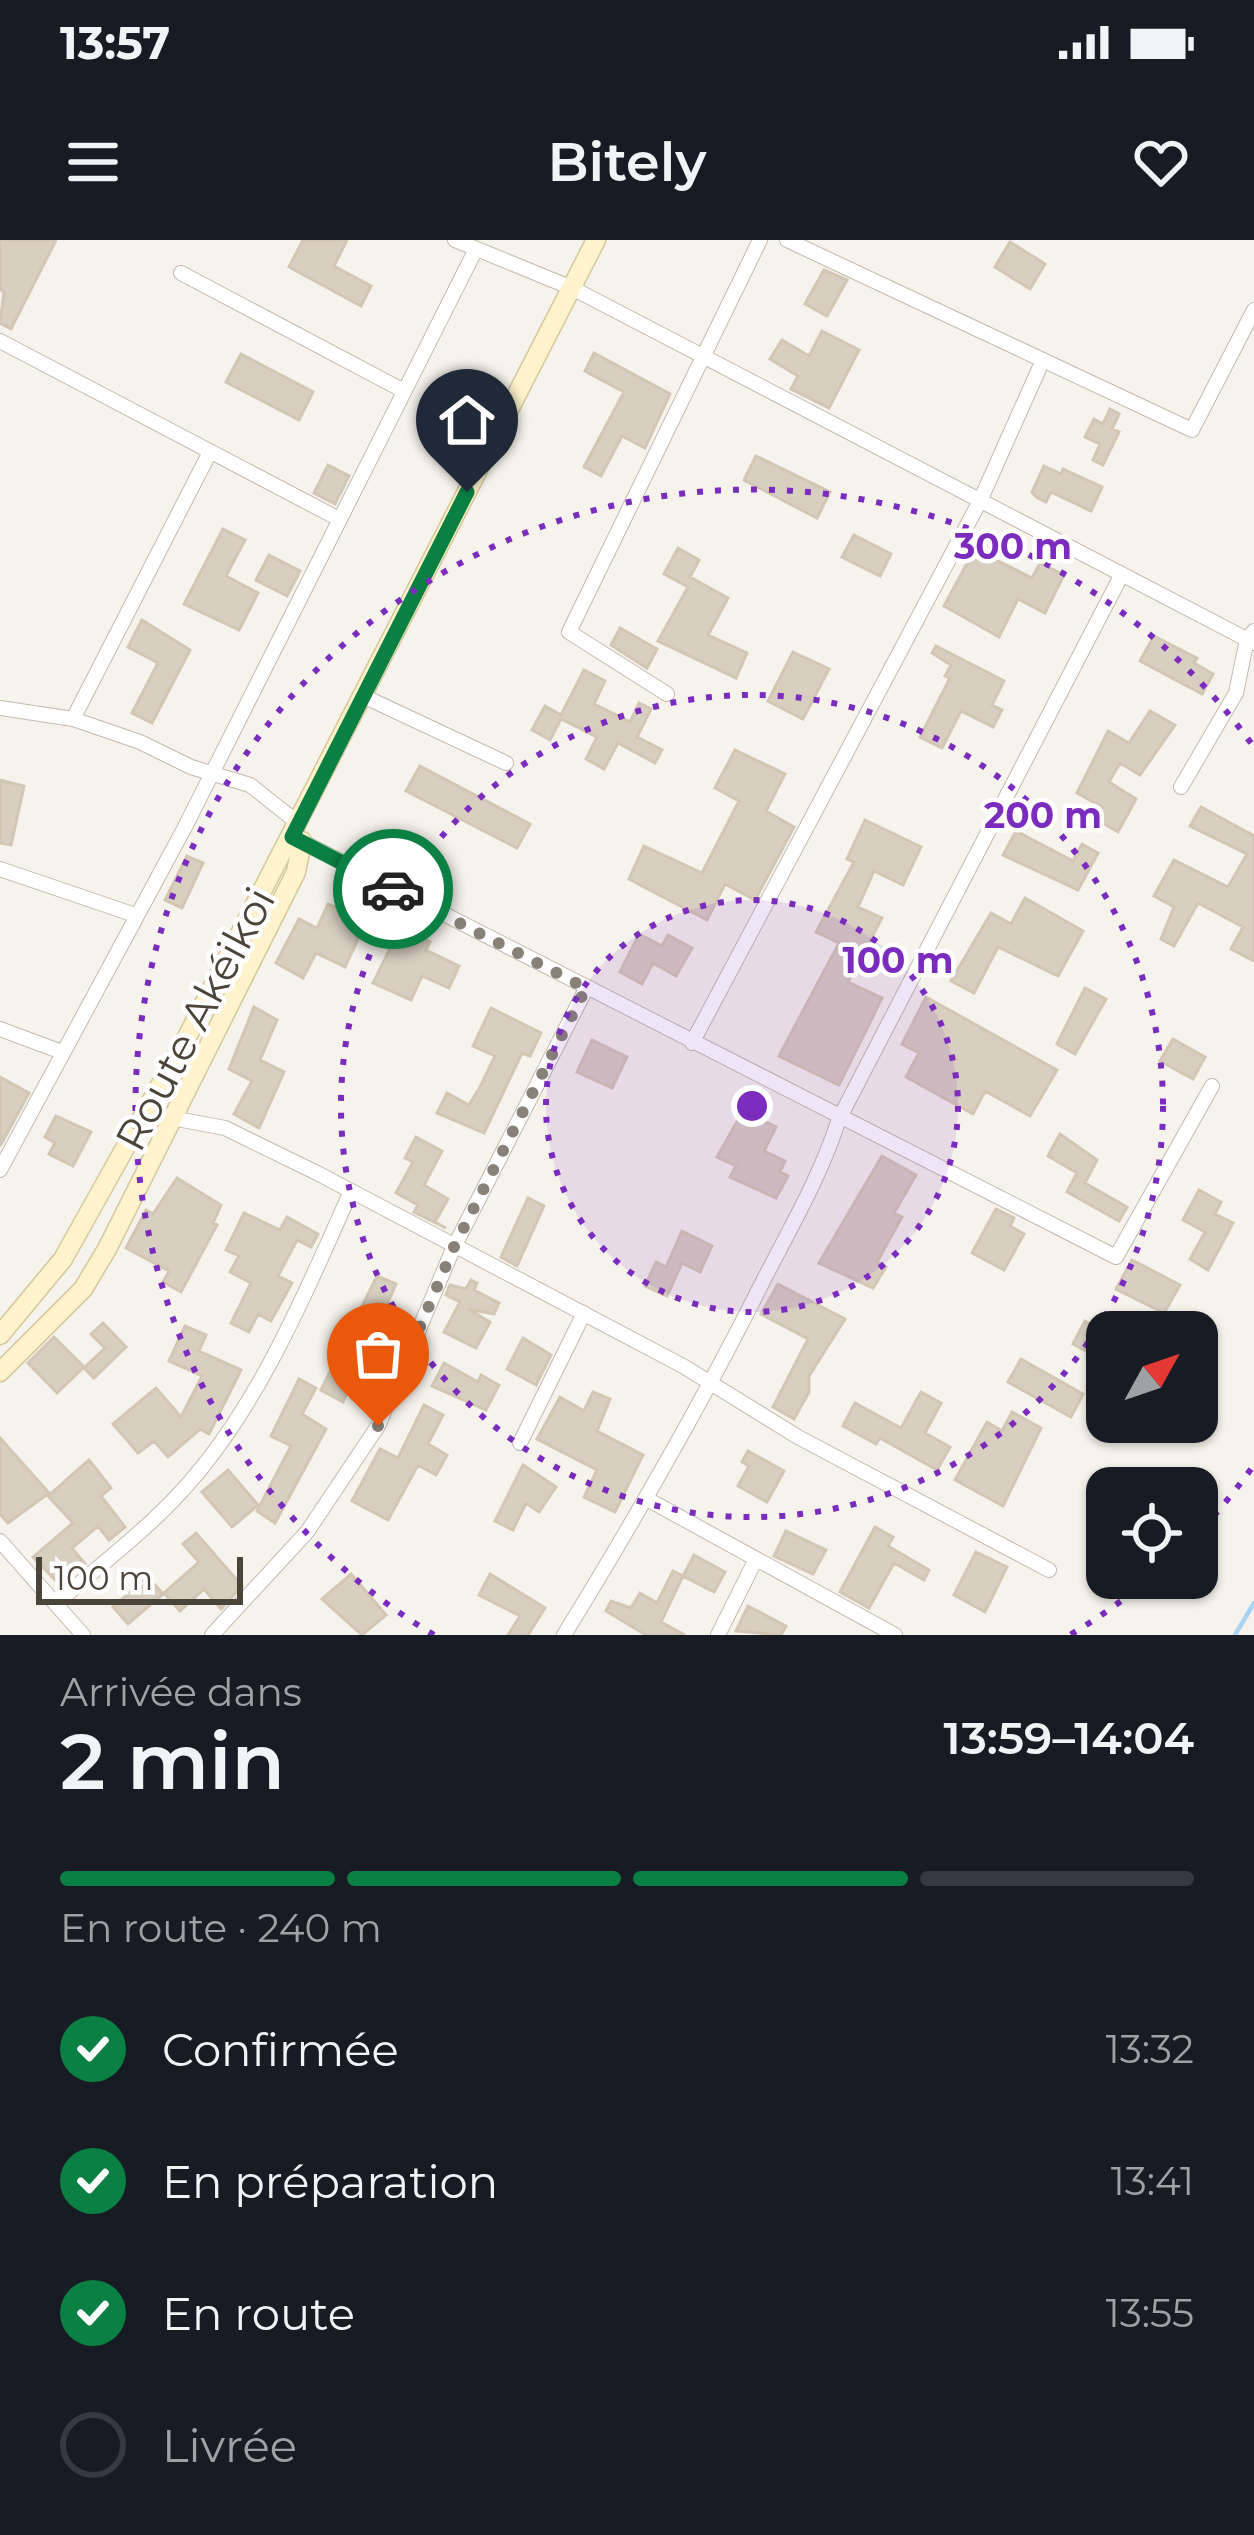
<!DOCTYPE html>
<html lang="fr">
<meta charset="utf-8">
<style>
body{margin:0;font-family:Montserrat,sans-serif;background:#20242c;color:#f1f3f6;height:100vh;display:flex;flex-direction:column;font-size:45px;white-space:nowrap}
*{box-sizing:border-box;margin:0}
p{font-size:39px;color:#9ea1a6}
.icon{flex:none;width:66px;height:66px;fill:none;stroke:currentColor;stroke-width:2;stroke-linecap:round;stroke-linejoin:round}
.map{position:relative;height:1395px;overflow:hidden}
.sheet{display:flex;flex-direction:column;background:#171b24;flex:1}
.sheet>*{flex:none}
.needle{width:78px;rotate:50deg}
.buttons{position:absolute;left:1086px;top:1071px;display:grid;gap:24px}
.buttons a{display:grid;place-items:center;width:132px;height:132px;border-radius:24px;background:#171b24;box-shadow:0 3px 9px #0004;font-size:60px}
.scale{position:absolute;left:36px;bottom:30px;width:207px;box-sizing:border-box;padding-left:12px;border:6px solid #4b4439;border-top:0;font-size:33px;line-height:42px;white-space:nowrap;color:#4b4439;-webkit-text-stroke:9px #fff;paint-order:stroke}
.pin{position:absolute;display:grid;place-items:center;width:102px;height:102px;color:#fff;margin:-123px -51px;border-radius:50% 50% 50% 0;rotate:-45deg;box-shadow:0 0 12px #0007}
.pin .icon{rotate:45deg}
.courier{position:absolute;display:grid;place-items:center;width:120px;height:120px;margin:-60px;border:9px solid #0b8043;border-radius:50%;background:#fff;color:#222;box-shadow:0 3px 15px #0007}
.headline em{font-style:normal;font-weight:600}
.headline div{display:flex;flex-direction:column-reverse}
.headline{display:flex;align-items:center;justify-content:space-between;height:204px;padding:0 60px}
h1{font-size:78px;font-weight:600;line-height:90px}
.bar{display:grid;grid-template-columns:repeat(4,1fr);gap:18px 12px;align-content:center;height:144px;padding:0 60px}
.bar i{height:15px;border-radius:9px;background:#363941}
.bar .active{background:#0b8043}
.bar p{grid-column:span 4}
ol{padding:0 60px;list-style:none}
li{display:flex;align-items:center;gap:36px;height:132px}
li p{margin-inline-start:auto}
li .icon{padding:12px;border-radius:50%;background:#0b8043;color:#fff;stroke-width:4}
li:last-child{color:#9ea1a6}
li i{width:66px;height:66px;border:6px solid #363941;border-radius:50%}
.status{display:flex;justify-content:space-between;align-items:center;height:84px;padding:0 60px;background:#171b24;direction:ltr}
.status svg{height:33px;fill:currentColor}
header{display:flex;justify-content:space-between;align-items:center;height:156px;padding:0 60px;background:#171b24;font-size:54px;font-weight:600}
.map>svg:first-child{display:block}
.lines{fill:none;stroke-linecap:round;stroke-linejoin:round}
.stream{stroke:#a9d4f2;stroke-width:4.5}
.building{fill:#d8cfc1;stroke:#d3c7b4;stroke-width:3}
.street-casing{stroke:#c2bbae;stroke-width:16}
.secondary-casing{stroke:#d6c79b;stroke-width:21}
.street{stroke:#fff;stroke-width:14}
.secondary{stroke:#fff3cd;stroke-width:18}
.done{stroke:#878178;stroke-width:12;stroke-dasharray:0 21.6}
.route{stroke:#0b8043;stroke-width:15}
.ring{fill:none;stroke:#7b2cbf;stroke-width:6;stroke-dasharray:6 12}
.labels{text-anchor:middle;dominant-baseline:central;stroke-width:9;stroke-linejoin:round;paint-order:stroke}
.street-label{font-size:42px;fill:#4b4439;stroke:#fff}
.centre{fill:#7b2cbf;stroke:#fff;stroke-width:6}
.ring-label{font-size:36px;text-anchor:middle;font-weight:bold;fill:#7b2cbf;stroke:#fff;stroke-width:9;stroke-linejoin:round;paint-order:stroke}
</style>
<div class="status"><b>13:57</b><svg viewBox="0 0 49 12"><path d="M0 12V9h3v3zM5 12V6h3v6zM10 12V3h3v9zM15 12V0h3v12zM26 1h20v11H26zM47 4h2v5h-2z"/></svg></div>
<header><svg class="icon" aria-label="menu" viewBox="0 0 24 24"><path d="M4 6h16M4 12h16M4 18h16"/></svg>Bitely<svg class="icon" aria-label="heart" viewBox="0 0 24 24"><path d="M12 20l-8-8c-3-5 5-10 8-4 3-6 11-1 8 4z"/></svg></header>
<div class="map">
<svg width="1254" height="1395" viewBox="0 0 1254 1395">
<rect width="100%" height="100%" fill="#f6f3ec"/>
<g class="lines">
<path class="stream" d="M1235 1395 1254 1363"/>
</g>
<path class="building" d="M0 0H56L11 89 0 83 4 52 0 49Z
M303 0H347L334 26 371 46 361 66 289 27Z
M1010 2 1045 24 1030 49 995 27Z
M824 30 847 40 827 76 805 64Z
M822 91 859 110 829 168 791 149 798 136 770 119 782 100 809 116Z
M594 113 670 154 645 208 622 196 601 236 584 227 624 152 585 131Z
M241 114 313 152 299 180 226 142Z
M1110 169 1119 174 1112 189 1119 192 1103 225 1093 220 1100 204 1085 197 1094 179 1103 184Z
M756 216 830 252 817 278 744 240Z
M328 225 349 236 335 264 314 253Z
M1044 226 1061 234 1063 229 1102 247 1091 271 1051 252 1046 262 1036 257 1032 252Z
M223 289 245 300 226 336 258 353 239 390 184 364Z
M983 294 1004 304 996 320 1032 338 1040 323 1064 335 1045 373 1018 359 999 397 944 366Z
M854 295 891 314 880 336 842 317Z
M678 308 699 320 690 337 728 358 708 395 747 413 736 438 658 401 688 347 664 334Z
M269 315 300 331 287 356 256 340Z
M142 380 190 410 152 483 132 473 158 423 128 407Z
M620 388 657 409 647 428 611 405Z
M1154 396 1197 418 1194 423 1213 434 1202 454 1140 421Z
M936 406 1004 441 992 465 1002 470 993 487 961 471 942 508 920 497 950 438 945 436 951 425 932 413Z
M793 412 829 429 803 479 768 461Z
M584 430 605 441 594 464 630 482 639 463 651 469 637 497 662 510 655 523 618 503 604 529 586 519 597 497 561 479 550 500 532 490 545 466 561 475Z
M1150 471 1175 485 1140 535 1120 523 1109 542 1136 559 1118 592 1096 579 1102 567 1077 553 1108 491 1129 503Z
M735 510 785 534 766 571 794 587 755 660 725 644 707 680 629 639 644 606 702 633 739 561 715 548Z
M420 526 530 584 517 608 406 551Z
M0 540 24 546 11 605 0 603Z
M1201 567 1254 596V721L1231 709 1243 687 1198 663 1174 706 1161 699 1174 667 1154 656 1174 620 1228 647 1247 614 1190 586Z
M865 580 921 607 903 645 874 631 858 667 882 678 848 742 882 758 839 845 779 816 839 703 816 692 854 622 847 619Z
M1016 591 1073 621 1082 604 1098 613 1078 650 1003 615Z
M187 616 203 623 182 668 165 660Z
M1025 658 1083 691 1058 736 998 707 974 753 951 741 991 673 1011 684Z
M328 664 366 682 345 727 316 713 303 738 276 723 299 679 317 688Z
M400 688 430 702 426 710 459 726 449 748 422 736 411 760 373 743Z
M639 694 662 706 668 695 692 708 676 736 653 723 642 744 620 732Z
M1085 748 1106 759 1075 814 1057 804Z
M926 757 1057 830 1030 876 985 851 973 874 906 837 919 813 902 804Z
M254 767 277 780 260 820 284 832 259 888 234 874 252 841 229 829Z
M491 768 541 793 530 816 522 813 484 893 437 873 447 853 469 865 480 847 495 816 473 806Z
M1173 799 1205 817 1193 839 1160 821Z
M592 800 627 817 612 848 577 832Z
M0 837 29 853 0 906Z
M743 871 776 887 764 911 785 921 780 932 788 936 776 958 730 937 736 926 717 917Z
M56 876 91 892 73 926 49 914 55 903 45 897Z
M1060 894 1097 920 1085 943 1127 967 1119 981 1067 952 1077 933 1048 916Z
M416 897 442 911 424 945 448 959 435 982 446 988 414 972 418 965 396 953 413 922 405 918Z
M882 916 916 935 894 973 902 977 877 1022 886 1027 873 1048 819 1023Z
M177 938 221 965 213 983 217 985 181 1052 163 1042 169 1031 126 1008 146 970 153 974Z
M1199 950 1221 962 1215 974 1233 983 1208 1030 1190 1019 1205 992 1183 980Z
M528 958 544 966 517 1026 501 1017Z
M996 969 1014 978 1010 986 1024 994 1004 1030 972 1013Z
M244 973 280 990 287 977 318 994 311 1007 297 1000 278 1036 292 1043 271 1081 258 1074 249 1092 231 1083 251 1043 230 1032 239 1016 226 1010Z
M682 991 712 1006 700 1032 682 1023 667 1056 645 1046 656 1022 666 1027Z
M1132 1020 1180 1045 1164 1073 1116 1049Z
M377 1036 396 1044 343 1162 321 1150Z
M471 1040 477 1043 474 1050 499 1063 494 1074 468 1069 490 1082 476 1108 444 1092 460 1062 446 1055 450 1045 466 1049Z
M778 1044 845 1079 809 1136V1152L794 1179 773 1167 808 1099 761 1074Z
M1085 1081 1107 1094V1123L1073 1104Z
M103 1083 126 1107 94 1138 84 1128 105 1108 91 1094Z
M185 1086 206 1095 199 1111 241 1130 209 1194 200 1189 168 1217 154 1201 138 1213 113 1184 156 1148 181 1177 202 1136 169 1121Z
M54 1097 84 1127 57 1153 28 1123Z
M523 1098 551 1115 536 1145 507 1129Z
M1021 1119 1083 1154 1071 1177 1008 1142Z
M444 1123 478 1142 481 1135 499 1145 486 1170 432 1146Z
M299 1139 316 1148 302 1174 326 1189 275 1283 257 1271 291 1206 271 1196Z
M593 1152 610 1159 597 1191 643 1215 615 1272 584 1257 597 1230 537 1199 560 1157 584 1171Z
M921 1152 941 1163 925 1193 950 1207 937 1230 880 1198 876 1204 843 1186 855 1163 901 1188Z
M424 1165 443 1175 428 1204 447 1215 436 1235 418 1225 388 1280 352 1261 380 1209 398 1218Z
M1012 1172 1041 1188 1003 1266 955 1240 987 1182 1002 1191Z
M0 1198 49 1253 8 1283 0 1274Z
M748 1211 784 1231 767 1262 738 1246 749 1226 742 1222Z
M89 1220 111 1248 101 1256 125 1287 109 1300 98 1286 72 1308 85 1324 60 1345 33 1317 73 1283 48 1256Z
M523 1225 556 1247 539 1272 526 1263 513 1290 495 1281Z
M228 1230 258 1265 232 1287 202 1252Z
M875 1287 893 1297 888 1306 929 1330 924 1340 894 1323 869 1368 840 1352Z
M786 1291 826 1310 813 1334 774 1316Z
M196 1293 242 1346 221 1369 204 1349 180 1371 164 1353 199 1322 183 1304Z
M976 1312 1007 1327 985 1372 954 1355Z
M694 1315 725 1332 714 1352 683 1336Z
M673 1331 683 1336 661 1382 685 1395H646L606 1371 611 1361 631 1368 640 1353 657 1363Z
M351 1334 386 1375 362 1395 322 1359Z
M490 1334 545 1368 528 1395H508L520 1376 479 1355Z
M148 1337 163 1354 128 1384 113 1367Z
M748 1366 786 1386 781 1395 736 1391Z"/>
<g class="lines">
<g class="street-casing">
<path id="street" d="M455 0 572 48 1254 403
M787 0 1192 190 1254 70
M181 33 404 151
M0 101 339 279
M667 454 569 392 760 0
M363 456 506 523
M0 468 73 479 140 502 191 527 250 545 298 583
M73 479 210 212
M1181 547 1236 453 1247 399 1254 391
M297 599 1116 1017 1212 846
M0 629 135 675
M0 789 62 812
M692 803 980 261 1043 120
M145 873 225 888 319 934 683 1126 798 1197 1049 1330
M0 930 185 587 475 11
M520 1203 584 1073
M647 1259 895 1395
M0 1301 83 1395
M56 1364C96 1328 142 1294 179 1254 257 1171 305 1054 351 951
M212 1395 307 1292 378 1186 453 1009 586 749
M564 1395C631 1286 695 1175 753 1061 783 1000 818 944 839 879L1122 334
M718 1395 756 1319"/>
</g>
<g class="secondary-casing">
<path id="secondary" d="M0 1095 63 1019 186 799 596 0
M0 1132 83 1049 107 1009 296 632 302 601"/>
</g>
<use href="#street" class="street"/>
<use href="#secondary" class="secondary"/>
</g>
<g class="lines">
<path class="done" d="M378 1186 453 1009 586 748 393 649"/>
<path class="route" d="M393 649 292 597 467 252"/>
</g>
<circle cx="752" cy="866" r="206" fill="#7b2cbf" fill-opacity=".12"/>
<g class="ring">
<circle cx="752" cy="866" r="206"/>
<circle cx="752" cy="866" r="411"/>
<path d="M1251 1229A617 617 0 0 1 1200 1291M1149 1339A617 617 0 0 1 1070 1395M434 1395A617 617 0 1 1 1251 503"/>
</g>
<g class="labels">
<g class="street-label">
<text transform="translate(195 779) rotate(-62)">Route Akéikoi</text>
</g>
</g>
<circle cx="752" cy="866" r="18" class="centre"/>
<g class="ring-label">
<text x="1013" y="319">300 m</text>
<text x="1043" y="588">200 m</text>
<text x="898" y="733">100 m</text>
</g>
</svg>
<div class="buttons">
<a><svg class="needle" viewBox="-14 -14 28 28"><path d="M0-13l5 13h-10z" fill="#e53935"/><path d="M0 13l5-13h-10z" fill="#9ea1a6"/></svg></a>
<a><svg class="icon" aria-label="locate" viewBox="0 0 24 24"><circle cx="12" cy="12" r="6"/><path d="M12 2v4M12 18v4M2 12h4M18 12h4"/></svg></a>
</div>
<div class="scale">100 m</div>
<div class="pin" style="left:378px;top:1186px;background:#ea580c"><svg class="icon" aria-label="bag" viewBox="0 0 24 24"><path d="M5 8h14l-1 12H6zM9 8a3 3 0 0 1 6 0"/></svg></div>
<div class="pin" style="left:467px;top:252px;background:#1f2937"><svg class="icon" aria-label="home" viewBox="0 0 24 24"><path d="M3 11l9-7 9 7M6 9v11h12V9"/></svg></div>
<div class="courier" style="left:393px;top:649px"><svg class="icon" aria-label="car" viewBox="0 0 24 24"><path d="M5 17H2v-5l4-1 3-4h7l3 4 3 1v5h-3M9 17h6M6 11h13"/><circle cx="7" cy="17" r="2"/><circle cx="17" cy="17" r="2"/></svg></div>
</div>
<section class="sheet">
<div class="headline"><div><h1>2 min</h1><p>Arrivée dans</p></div><em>13:59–14:04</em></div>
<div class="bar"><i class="active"></i><i class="active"></i><i class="active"></i><i></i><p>En route · 240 m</p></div>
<ol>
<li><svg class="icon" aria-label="check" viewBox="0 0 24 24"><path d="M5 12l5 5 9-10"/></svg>Confirmée<p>13:32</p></li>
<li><svg class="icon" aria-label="check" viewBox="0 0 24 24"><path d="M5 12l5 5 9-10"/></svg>En préparation<p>13:41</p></li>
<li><svg class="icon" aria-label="check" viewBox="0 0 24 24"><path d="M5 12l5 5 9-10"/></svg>En route<p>13:55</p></li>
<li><i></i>Livrée</li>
</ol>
</section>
